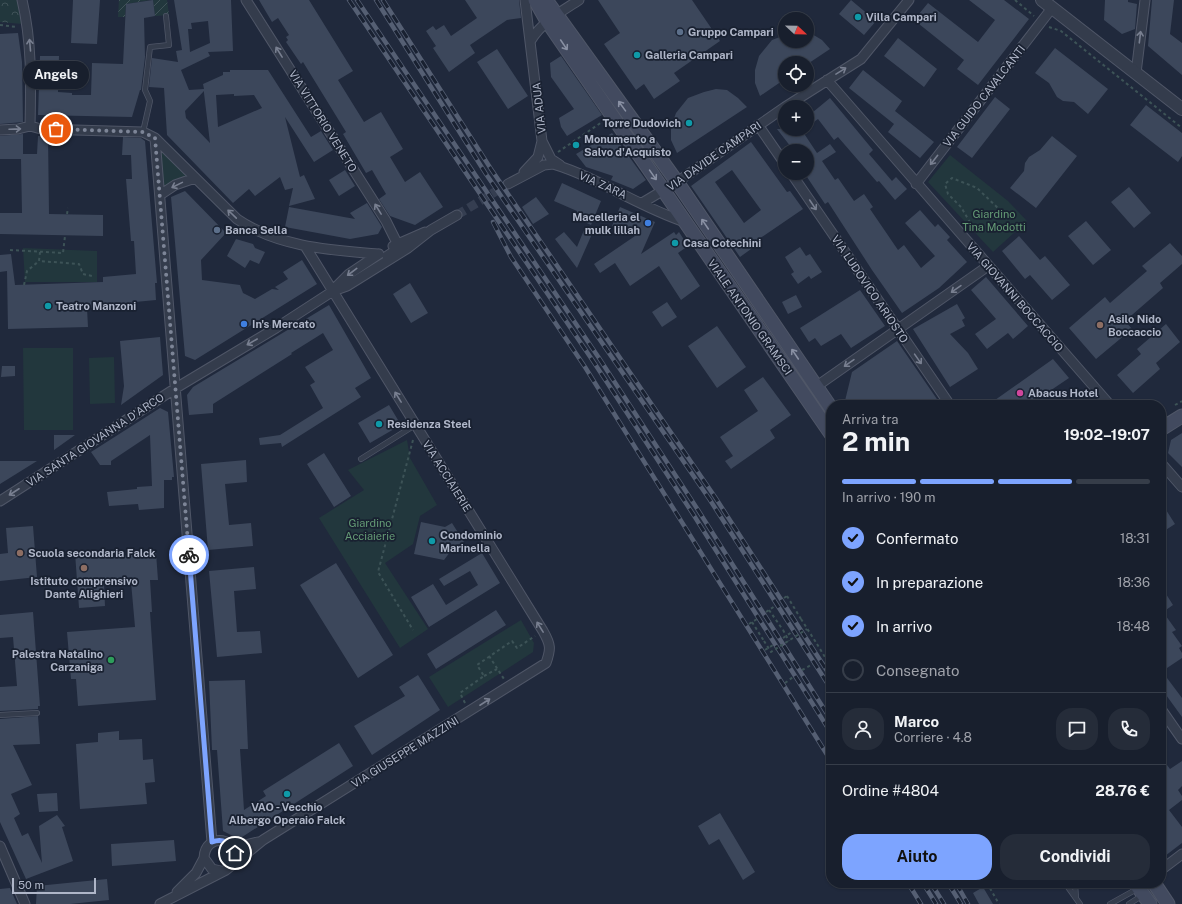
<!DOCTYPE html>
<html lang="it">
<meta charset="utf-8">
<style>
body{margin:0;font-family:"Public Sans",sans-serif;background:#252c39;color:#f1f3f6;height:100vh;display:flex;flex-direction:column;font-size:15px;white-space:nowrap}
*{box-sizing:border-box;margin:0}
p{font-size:13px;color:#9fa2aa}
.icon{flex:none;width:22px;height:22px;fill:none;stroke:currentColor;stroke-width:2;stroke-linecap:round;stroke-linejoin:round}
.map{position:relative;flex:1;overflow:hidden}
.drawer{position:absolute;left:826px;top:400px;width:340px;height:488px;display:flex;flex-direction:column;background:#181f2d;border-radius:16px;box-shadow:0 1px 3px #0004,0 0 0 1px #363d49}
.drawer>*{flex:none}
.needle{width:26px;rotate:112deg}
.controls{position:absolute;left:778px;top:12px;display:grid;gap:8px}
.controls a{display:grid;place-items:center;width:36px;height:36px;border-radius:50%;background:#181f2d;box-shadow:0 1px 3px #0004,0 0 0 1px #363d49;font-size:20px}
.scale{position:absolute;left:12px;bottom:10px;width:84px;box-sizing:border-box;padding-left:4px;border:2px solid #afb6c8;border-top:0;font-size:11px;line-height:14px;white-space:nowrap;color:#afb6c8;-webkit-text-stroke:3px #192131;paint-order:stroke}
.pin{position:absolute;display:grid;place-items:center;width:34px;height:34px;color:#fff;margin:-17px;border:2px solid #fff;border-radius:50%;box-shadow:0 1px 4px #0007}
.courier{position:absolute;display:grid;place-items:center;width:40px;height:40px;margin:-20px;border:3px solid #7da4ff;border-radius:50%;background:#fff;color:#222;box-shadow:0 1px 5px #0007}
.bubble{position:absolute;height:28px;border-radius:14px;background:#181f2d;box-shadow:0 1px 3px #0004,0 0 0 1px #363d49;font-size:13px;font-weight:700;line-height:28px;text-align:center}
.headline em{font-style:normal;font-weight:700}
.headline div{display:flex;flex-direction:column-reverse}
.headline{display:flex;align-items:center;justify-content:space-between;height:68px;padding:0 16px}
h1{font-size:26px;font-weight:700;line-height:30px}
.bar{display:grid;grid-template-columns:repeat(4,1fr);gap:6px 4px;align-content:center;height:48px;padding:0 16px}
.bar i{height:5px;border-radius:3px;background:#363d49}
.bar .current{background:#7da4ff}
.bar p{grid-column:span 4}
.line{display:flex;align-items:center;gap:10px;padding:0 16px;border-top:1px solid #363d49}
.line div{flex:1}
.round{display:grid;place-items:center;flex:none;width:42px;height:42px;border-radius:16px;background:#252c39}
ol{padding:0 16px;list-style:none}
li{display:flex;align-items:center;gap:12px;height:44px}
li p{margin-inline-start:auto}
li .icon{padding:4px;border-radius:50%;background:#7da4ff;color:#111;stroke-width:4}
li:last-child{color:#9fa2aa}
li i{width:22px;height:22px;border:2px solid #363d49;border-radius:50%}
.cta{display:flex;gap:8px;margin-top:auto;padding:8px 16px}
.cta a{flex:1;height:46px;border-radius:16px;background:#7da4ff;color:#111;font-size:16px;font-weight:700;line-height:46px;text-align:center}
.cta a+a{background:#252c39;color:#f1f3f6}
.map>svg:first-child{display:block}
.green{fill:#22373d}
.forest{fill:url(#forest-crowns)}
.garden{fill:url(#garden-furrows)}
.building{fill:#3c475b;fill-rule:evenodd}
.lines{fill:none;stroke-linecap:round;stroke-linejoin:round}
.minor-tunnel{stroke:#353e51;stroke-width:9;stroke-dasharray:9 4.5;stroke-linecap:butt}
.service-casing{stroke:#4f5667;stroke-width:6}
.minor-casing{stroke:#4f5667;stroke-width:11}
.tertiary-casing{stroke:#4f5667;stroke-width:14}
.secondary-casing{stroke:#4f5667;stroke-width:15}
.path{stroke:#3d5357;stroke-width:2;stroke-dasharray:3 3;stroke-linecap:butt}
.service{stroke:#343c4c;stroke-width:4.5}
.minor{stroke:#343c4c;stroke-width:9}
.tertiary{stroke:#343c4c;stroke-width:12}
.secondary{stroke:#424a5f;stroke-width:13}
.rail-casing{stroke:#555f73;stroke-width:4.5}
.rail{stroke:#192131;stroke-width:3;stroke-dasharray:9;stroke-linecap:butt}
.path-bridge{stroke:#3d5357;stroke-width:2;stroke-dasharray:3 3;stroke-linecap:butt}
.oneway{stroke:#787f90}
.oneway2{stroke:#8990a3}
.done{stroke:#7d8597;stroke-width:4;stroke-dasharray:0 7.2}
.route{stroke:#7da4ff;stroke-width:5}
.culture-dot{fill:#0f9aa8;stroke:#192131;stroke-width:1.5}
.service-dot{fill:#5c6f8a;stroke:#192131;stroke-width:1.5}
.shop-dot{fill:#3f7fe0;stroke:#192131;stroke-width:1.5}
.education-dot{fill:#8d6e63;stroke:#192131;stroke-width:1.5}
.hotel-dot{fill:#d1479c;stroke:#192131;stroke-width:1.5}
.leisure-dot{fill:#2e9e5b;stroke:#192131;stroke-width:1.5}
.labels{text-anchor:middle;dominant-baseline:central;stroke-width:3.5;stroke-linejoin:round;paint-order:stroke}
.poi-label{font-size:11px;font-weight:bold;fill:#afb6c8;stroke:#192131;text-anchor:start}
.street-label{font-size:11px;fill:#afb6c8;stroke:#192131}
.park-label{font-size:11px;fill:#649b75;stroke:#192131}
</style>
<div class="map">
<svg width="1182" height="904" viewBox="0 0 1182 904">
<defs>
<pattern id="forest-crowns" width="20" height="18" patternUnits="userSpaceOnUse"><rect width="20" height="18" fill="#22373d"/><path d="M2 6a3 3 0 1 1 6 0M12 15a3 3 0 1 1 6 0" fill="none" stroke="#405258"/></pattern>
<pattern id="garden-furrows" width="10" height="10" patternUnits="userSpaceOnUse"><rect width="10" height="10" fill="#22373d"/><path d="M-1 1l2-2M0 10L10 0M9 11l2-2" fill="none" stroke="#405258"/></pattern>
</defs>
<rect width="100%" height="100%" fill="#20293c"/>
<path class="green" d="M159 147 187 176 162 188Z
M950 155 1008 201 1027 221 993 252 928 182Z
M23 248 97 251V282H25Z
M23 348H73V430H24Z
M114 357 115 403 90 404 89 358Z
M407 440 410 458 437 505 420 516 413 544 385 563 428 629 400 648 319 518 364 490 348 470Z
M521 620 534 643 533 652 448 707 429 677Z"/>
<path class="forest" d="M0 0H17L23 24 0 22Z"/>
<path class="garden" d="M119 0H150L126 4 125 17H118Z
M153 0H167L169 15 155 16Z"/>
<path class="building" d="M73 0H100L97 44 71 43Z
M153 0 155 16 144 18 145 57 141 90H140L132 117 38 115 40 56H59L58 92 72 93V95H91L92 63 123 64 126 4Z
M174 0H231L233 51 208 52 210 56 181 70 189 90 204 89 203 84 223 75V72H230V70H268L311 137 321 131 333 150 314 162 285 117 300 177 304 175 315 199 289 206 293 188 285 190 280 177 255 196 249 189 233 203 167 135 164 88 149 87 152 58 178 62 176 51 182 50ZM208 21 210 43 190 52 188 29H192L191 23ZM204 91V93L210 143 186 118 185 111ZM234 94V96L254 95 262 108 218 127 216 95Z
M259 0H309L353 71 338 80 364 122 381 112 403 149 390 157 405 182 420 172 443 207 415 225 390 216 379 199 386 194 372 170 366 173 343 134 346 132 303 62 301 64 286 42 288 40 286 37 289 35 278 18 272 22Z
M465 0H519L521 18 507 20 470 45 475 53 449 72 433 48 436 46 426 31 433 26 436 30 444 25 451 36 477 18Z
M598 0H692L720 41 674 73 680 81 654 99 644 84 636 90 604 44 620 33Z
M851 0 876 21 864 35 839 14Z
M969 0H1004L1029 19 978 85 957 69 964 60 914 20 928 3 978 42 995 20Z
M1105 0H1128V2L1137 4 1135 29 1122 34 1104 20Z
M1152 0H1174L1170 34 1182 43V75L1148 46Z
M807 31 822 40 830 49 809 63H785V79L760 96 755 83V70L759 56 772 40 785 35V41H807Z
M18 33 22 62 23 122 0 124V34Z
M898 38 937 69 924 87 884 56Z
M1055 48 1108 89 1088 114 1074 102 1063 101 1057 97 1049 83 1035 73Z
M497 49 528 96 508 109 477 62Z
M561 56 602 115 567 136 561 127 559 118 574 109 551 77 550 63Z
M863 70 902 101 895 111 934 142 920 158 888 132 894 124 849 88Z
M716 89 727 90 738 98 747 107 677 153 671 140V127L676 113 688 98 704 92Z
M995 97 1010 109 972 158 957 147Z
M830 98 873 150 869 154 892 181 896 177 907 189 895 200 879 181 877 182 838 137 834 140 818 119 807 127V117Z
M1146 105 1182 133V156L1178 162 1130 125Z
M777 129H801L817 153 830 144 836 152 822 161 835 180 838 178 854 201 864 194 873 207 870 209 898 250 904 245 921 268 935 256 905 223 920 210 935 227 938 224 950 237 947 240 967 262 939 288 902 313 872 270 828 202 825 204 807 177V151H794Z
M612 133 646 180 633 189 611 180 613 176 586 167 576 154Z
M23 134V154H37L38 136 48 135 49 214 103 215V236L0 234V213H22L21 159H0V136Z
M1052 136 1077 156 1036 208 1010 188 1024 171 1025 163 1029 157 1040 150Z
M123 137 141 138 145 141 157 283H155L156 300 135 302V305L87 308 88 327 8 329 7 271 0 272V255L11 254 15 285 103 282V277L136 274 134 241H131L126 179H132L131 155H122Z
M751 142 787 192 790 191 803 209 756 241 758 244 740 257 691 186ZM732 170 761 210 744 223 715 182Z
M345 170 355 186 339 196 329 180Z
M562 183 601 201 591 225 574 217 577 211 554 201Z
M1129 187 1151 213 1134 228 1111 202Z
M185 191 226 233 201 260 202 280 240 285 243 293 255 299 272 289 279 290 275 287 288 279 283 272 302 260 317 284 195 360 185 356 171 197Z
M536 197 549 214 533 224 522 207Z
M367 203 382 227 378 234 350 239 285 227 289 207 355 219 350 213Z
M620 207 655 222 641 254 674 232 676 235 679 232 688 246 678 253 700 286 681 300 659 266 630 286 615 263 600 273 594 264 635 236 612 226Z
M1086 221 1111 250 1093 265 1068 236Z
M584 230 592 234 577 268 555 239 564 232 577 247Z
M1019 236 1040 260 1045 256 1070 285 1052 300 1030 275 1025 279 1002 251Z
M236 239 253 244 255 248 265 252 259 264 250 260 245 268 227 256Z
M1170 243 1182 256V264L1160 283 1163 288 1125 321 1132 329 1096 359 1069 328 1105 297 1110 303 1147 271 1142 266Z
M800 247 806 256 810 254 822 272 811 279 809 276 798 284 791 274 794 272 785 257Z
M986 277 1028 326 1013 339 1008 333 987 349 975 334 996 319 971 290Z
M410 283 428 313 411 323 393 294Z
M860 290 885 326 851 348 841 334 821 346 815 338 809 342 800 328Z
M796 295 802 307 788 314 782 302Z
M667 302 677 317 662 327 652 312Z
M957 304 965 318 962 320 965 326 950 334 968 353 978 369 950 387 913 329Z
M329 305 371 378 355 388 361 397 282 447 281 443 260 445 259 438 280 435 323 408 310 385 315 382 305 367 333 350 323 333 291 353 292 354 213 404V413L189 415 187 395 193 387Z
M1166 324 1180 342 1156 363 1160 369 1133 393 1117 375 1141 354 1137 349Z
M717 326 746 367 717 388 688 346Z
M160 337 163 375 121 405 124 386 120 341Z
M897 341 941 405H844L852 372Z
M1053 359 1069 378 1029 405H988Z
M2 366H15V376L1 377Z
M763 377 791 415 770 430 775 438 731 469 725 461 733 456 720 437 758 411 744 390Z
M389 405 401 425 370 443 358 423Z
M160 408 168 412 174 477H172V480H164V508L139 510 138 504 109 506 107 492 137 489V487L152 486 150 435 111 461V465H100L91 452Z
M1182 433V467L1168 453 1171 440Z
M54 435H75L54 450Z
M324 453 351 496 334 507 307 464Z
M246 460 247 482 225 484 229 525 251 523 253 546 208 550 201 464Z
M0 461H37L0 484Z
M1161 502 1175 524 1161 533Z
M421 522 445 527 452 523 464 542 453 548 444 560 414 554Z
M33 526 37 577 0 581V554L8 553 6 528Z
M93 552V558L156 553 158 580H150L152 612H150L156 700 78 706 76 679H71L67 632 135 627 131 582 104 584 105 606 79 608 75 553Z
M482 553 500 583 429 627 411 597 433 584 446 605 478 585 470 571 444 586 439 579Z
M336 563 393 655 358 678 300 585Z
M254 567 256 589 234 591 237 632 260 631 262 653 217 657 209 571Z
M1161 586 1173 605 1163 612 1176 630 1172 632 1182 646 1179 648 1182 653V658L1167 668 1161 658Z
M496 610 506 625 436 669 427 654Z
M33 612 40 706H38V709L0 711V687L17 686 13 637 0 638V615Z
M418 675 440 710 372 755 354 726 405 696 399 687Z
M1167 678 1182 698V717L1161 688V682Z
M245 680 248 749H240L244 810 266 796 263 791 339 743 353 766 239 839 223 831 217 750H212L209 681Z
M38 716 40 744 13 745 32 785 11 794 20 814 14 818 22 836 28 833 42 863 39 826 57 815 65 826 62 827 73 861 26 879 0 822V719Z
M119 731V740L142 739 143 760 153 759 155 782 145 783 147 804 80 809 76 744 98 742V733Z
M1161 757 1170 769 1182 761V786L1178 790 1182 796V800L1169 810 1182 827V843L1161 859Z
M57 793 58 811 39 812 37 794Z
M720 813 755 872 743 880 719 839 709 845 698 826Z
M174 840 176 861 112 866 111 844Z
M107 879 109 900 70 904H36L37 886Z
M983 887 993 904H979L973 893Z
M10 888 17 904H0V889Z"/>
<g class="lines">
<path class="minor-tunnel" d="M457 215 508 184"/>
<g class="service-casing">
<path id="service" d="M143 132 150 101 145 90 150 47 169 45 166 16
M361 459 415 425
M0 715 37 713
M1065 883 1080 904
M1075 883 1076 898
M1110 904 1137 889
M1129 904 1143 895"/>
</g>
<g class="minor-casing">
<path id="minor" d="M22 0C32 42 31 83 30 126
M246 0 386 221 397 243 396 250 387 256
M525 0 542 141 551 159 560 165
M531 40C543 21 561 12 579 0
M1136 73 1145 0
M827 80 1110 405
M785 107 861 59 909 0
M758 125 785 164
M0 130 18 129 30 126 41 129 143 132 155 138 237 219C278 247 330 250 378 254
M155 138 212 842
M524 172 538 157 542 141
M791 173 950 405
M508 184 544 165 553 164C599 178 639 207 685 222
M916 184 1052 8
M160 195 175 185 195 178
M642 203 677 182 785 107
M393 246 425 232
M334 289 349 274 379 254
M817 386 988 266
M1161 463 1182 487
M0 501 176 388 276 328 333 291 347 286 408 248 431 230 457 215
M1161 709 1182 739
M0 846 25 904
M233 848 258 842
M1161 870 1182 854
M221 871 212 869 204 858C205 831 242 837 233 863
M177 892 196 873 204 858
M160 904 226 870 263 840 546 663C551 649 551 645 543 631L305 246"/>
</g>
<g class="tertiary-casing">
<path id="tertiary" d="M1042 0 1182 109"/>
</g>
<g class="secondary-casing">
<path id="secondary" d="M535 0 547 21 831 434
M546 0 677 182 831 408
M1161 429 1182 416
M1135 883 1150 904
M1154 883 1168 904"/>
</g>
<path class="path" d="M1015 0 1034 16
M0 25 17 27
M1049 27 1061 31 1182 128
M558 152 602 122
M67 214 68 208
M968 227 971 224 961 207 948 194 945 184 952 178 977 188 1001 211
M10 250 63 253 65 236
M40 252 39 261 79 264 83 274 92 276
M24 285 27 271 39 261
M1175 405 1182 401
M413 440 378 572 413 630
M787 596 801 619
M784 598 789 595
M769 610 783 630
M766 612 775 606
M752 622 764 641
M749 624 757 619
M783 638 792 632
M817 644 831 667
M765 650 773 645
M489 656 504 679
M824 664 830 661
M802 670 813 664
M484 676 497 669
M785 683 793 677
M465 703 460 693 484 676 477 665 512 641 517 648 535 636
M987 883 999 904"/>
<use href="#service" class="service"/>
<use href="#minor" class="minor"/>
<use href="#tertiary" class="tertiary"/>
<use href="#secondary" class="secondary"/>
<g class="rail-casing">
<path id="rail" d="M349 0 593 361 693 514 831 733
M357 0 599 358 698 510 831 720
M376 0 486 174 710 500 831 689
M383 0 491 169 715 497 831 677
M493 222 511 257 585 367 831 761
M908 883 921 904
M923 883 936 904
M931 883 944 904
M948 883 961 904
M956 883 968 904"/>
</g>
<use href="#rail" class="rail"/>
<path class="path-bridge" d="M801 619 817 644
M783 630 789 641
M764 641 771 652 807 629"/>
</g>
<defs><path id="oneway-shaft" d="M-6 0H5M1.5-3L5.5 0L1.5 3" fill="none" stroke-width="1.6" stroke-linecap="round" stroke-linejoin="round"/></defs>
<g class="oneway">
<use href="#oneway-shaft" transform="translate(1140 37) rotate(-83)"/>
<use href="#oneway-shaft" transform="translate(30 45) rotate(-95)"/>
<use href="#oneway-shaft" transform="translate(279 52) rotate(-122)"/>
<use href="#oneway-shaft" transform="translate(841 71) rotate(-32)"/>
<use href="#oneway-shaft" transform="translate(15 129) rotate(-2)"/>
<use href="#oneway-shaft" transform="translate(934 160) rotate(128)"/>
<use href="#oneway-shaft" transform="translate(177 185) rotate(154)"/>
<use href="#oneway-shaft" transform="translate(813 205) rotate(56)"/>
<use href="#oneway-shaft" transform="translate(378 209) rotate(-122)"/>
<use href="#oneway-shaft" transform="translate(232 214) rotate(-136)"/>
<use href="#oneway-shaft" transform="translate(352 272) rotate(143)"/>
<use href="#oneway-shaft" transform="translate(956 289) rotate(145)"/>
<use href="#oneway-shaft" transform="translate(252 342) rotate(150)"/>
<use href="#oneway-shaft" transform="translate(918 359) rotate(55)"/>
<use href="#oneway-shaft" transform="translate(849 363) rotate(145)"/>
<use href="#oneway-shaft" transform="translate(398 397) rotate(-122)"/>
<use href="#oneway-shaft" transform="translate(14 492) rotate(147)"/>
<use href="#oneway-shaft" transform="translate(540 627) rotate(-122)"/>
<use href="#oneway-shaft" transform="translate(485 702) rotate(-33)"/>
</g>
<g class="oneway2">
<use href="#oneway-shaft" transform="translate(564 45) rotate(56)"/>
<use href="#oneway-shaft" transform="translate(622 106) rotate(-126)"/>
<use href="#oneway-shaft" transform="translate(653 175) rotate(55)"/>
<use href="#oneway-shaft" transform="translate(705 224) rotate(-124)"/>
<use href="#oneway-shaft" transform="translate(795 354) rotate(-124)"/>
</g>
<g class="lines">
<path class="done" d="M56 129 143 132 155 138 189 555"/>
<path class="route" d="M189 555 212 842C222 838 231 842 235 853"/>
</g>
<g class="culture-dot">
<circle cx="858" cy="17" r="4"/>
<circle cx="637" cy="55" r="4"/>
<circle cx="689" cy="123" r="4"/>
<circle cx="576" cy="145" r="4"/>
<circle cx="675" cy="243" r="4"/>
<circle cx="48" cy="306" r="4"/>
<circle cx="379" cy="424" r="4"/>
<circle cx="432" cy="541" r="4"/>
<circle cx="287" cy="794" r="4"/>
</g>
<g class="service-dot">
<circle cx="680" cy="32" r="4"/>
<circle cx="217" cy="230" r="4"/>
</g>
<g class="shop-dot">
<circle cx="648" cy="223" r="4"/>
<circle cx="244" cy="324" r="4"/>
</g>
<g class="education-dot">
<circle cx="1100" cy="325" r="4"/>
<circle cx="20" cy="553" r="4"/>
<circle cx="84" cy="568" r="4"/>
</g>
<circle class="hotel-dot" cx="1020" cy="393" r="4"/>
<circle class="leisure-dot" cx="111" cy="660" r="4"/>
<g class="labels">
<g class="poi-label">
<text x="866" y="17">Villa Campari</text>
<text x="688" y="32">Gruppo Campari</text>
<text x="645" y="55">Galleria Campari</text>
<text x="681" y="123" text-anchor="end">Torre Dudovich</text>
<text x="584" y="139">Monumento a<tspan x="584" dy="13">Salvo d'Acquisto</tspan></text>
<text x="640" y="217" text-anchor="end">Macelleria el<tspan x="640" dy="13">mulk lillah</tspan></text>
<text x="225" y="230">Banca Sella</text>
<text x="683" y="243">Casa Cotechini</text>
<text x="56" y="306">Teatro Manzoni</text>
<text x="1108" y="319">Asilo Nido<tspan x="1108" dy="13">Boccaccio</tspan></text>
<text x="252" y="324">In's Mercato</text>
<text x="1028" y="393">Abacus Hotel</text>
<text x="387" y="424">Residenza Steel</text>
<text x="440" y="535">Condominio<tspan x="440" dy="13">Marinella</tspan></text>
<text x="28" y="553">Scuola secondaria Falck</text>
<text x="84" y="581" text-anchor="middle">Istituto comprensivo<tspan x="84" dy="13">Dante Alighieri</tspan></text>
<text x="103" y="654" text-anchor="end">Palestra Natalino<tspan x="103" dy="13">Carzaniga</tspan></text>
<text x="287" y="807" text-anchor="middle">VAO - Vecchio<tspan x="287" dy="13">Albergo Operaio Falck</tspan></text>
</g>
<g class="street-label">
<text transform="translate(984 96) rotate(-52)">VIA GUIDO CAVALCANTI</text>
<text transform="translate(539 108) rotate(-96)">VIA ADUA</text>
<text transform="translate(323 121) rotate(58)">VIA VITTORIO VENETO</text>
<text transform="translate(714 156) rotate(-35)">VIA DAVIDE CAMPARI</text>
<text transform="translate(603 185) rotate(24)">VIA ZARA</text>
<text transform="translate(870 289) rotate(56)">VIA LUDOVICO ARIOSTO</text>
<text transform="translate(1015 297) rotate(49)">VIA GIOVANNI BOCCACCIO</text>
<text transform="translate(750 317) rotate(55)">VIALE ANTONIO GRAMSCI</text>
<text transform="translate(95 440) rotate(-33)">VIA SANTA GIOVANNA D'ARCO</text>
<text transform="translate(447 476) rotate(58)">VIA ACCIAIERIE</text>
<text transform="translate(405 752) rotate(-32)">VIA GIUSEPPE MAZZINI</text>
</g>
<g class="park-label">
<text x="994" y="214">Giardino<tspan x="994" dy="13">Tina Modotti</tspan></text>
<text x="370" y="523">Giardino<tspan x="370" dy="13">Acciaierie</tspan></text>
</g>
</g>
</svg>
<div class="controls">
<a><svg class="needle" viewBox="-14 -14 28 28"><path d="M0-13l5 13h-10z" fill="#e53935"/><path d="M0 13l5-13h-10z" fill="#9fa2aa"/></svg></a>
<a><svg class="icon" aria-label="locate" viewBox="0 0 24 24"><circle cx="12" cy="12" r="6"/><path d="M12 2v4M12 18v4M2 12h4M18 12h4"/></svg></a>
<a>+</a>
<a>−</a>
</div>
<div class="scale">50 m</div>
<div class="pin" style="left:56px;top:129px;background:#ea580c"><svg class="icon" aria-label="bag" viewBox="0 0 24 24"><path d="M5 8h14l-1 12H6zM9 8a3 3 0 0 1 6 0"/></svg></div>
<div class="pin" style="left:235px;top:853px;background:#1f2937"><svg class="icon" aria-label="home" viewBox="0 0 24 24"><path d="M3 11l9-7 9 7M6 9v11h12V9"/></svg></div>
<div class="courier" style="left:189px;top:555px"><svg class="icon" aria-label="bike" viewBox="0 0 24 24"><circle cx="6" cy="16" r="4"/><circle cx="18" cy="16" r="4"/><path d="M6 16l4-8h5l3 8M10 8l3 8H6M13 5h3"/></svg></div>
<div class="bubble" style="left:23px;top:61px;width:66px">Angels</div>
<section class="drawer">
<div class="headline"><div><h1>2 min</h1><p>Arriva tra</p></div><em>19:02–19:07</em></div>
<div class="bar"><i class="current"></i><i class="current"></i><i class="current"></i><i></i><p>In arrivo · 190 m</p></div>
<ol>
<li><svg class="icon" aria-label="check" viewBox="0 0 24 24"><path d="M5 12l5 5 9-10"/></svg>Confermato<p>18:31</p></li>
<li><svg class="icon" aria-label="check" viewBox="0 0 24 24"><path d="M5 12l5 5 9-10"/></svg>In preparazione<p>18:36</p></li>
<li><svg class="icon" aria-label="check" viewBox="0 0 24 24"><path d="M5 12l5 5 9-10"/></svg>In arrivo<p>18:48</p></li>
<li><i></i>Consegnato</li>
</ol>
<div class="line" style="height:72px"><a class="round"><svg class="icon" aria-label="person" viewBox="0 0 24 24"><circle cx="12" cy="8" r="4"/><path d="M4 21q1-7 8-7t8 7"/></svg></a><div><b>Marco</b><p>Corriere · 4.8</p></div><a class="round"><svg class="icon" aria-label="chat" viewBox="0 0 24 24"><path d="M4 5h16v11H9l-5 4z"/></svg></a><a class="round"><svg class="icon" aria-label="phone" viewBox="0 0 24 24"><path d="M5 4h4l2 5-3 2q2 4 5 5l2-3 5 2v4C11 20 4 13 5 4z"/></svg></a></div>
<div class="line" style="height:52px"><div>Ordine #4804</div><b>28.76 €</b></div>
<div class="cta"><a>Aiuto</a><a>Condividi</a></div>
</section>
</div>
